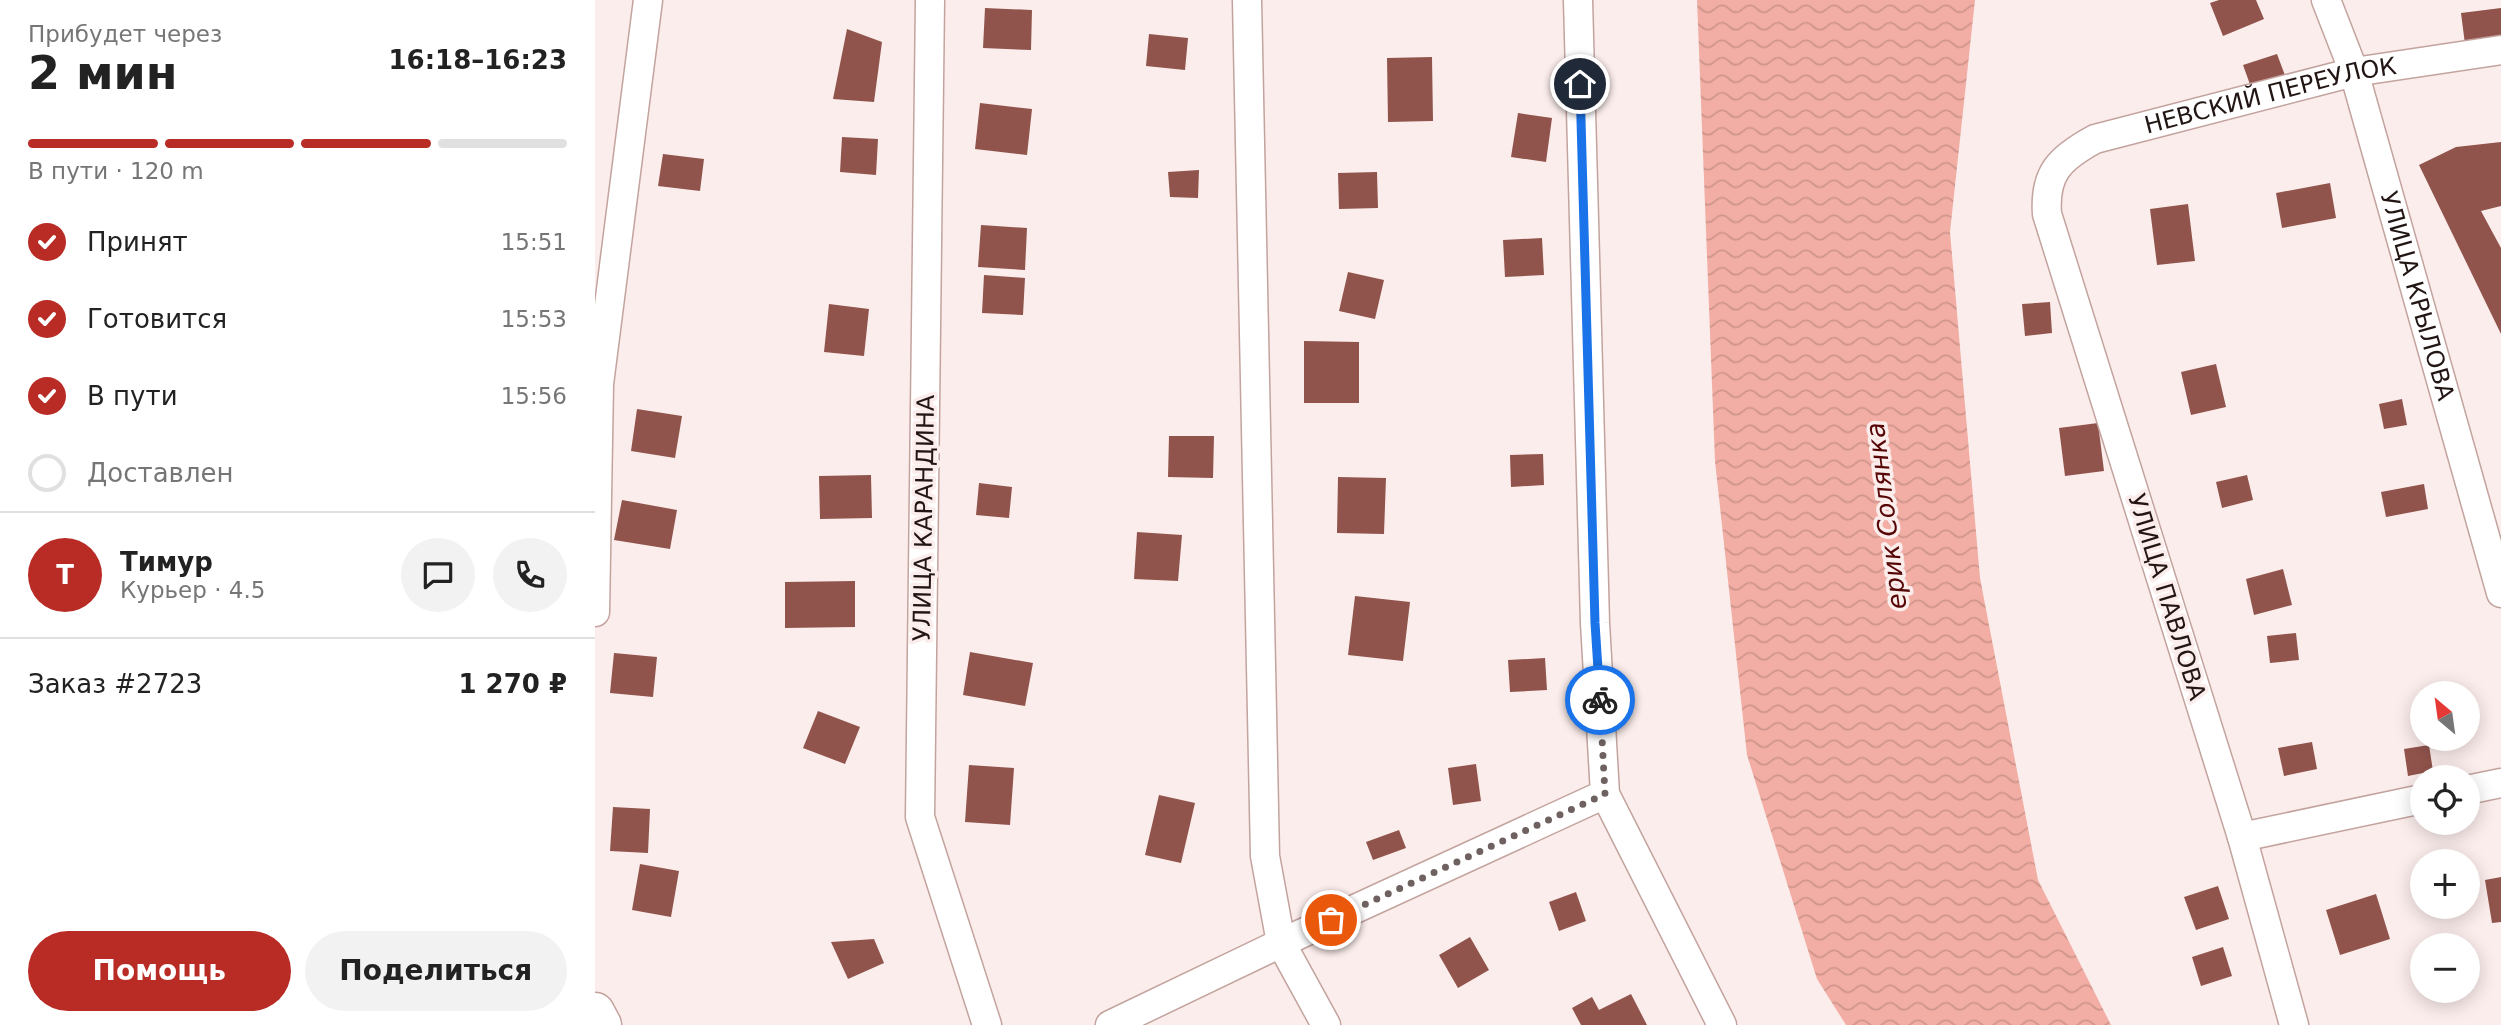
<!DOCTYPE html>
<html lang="ru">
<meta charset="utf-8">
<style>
body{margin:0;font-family:"DejaVu Sans",sans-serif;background:#f2f2f2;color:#222;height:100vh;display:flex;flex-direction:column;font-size:26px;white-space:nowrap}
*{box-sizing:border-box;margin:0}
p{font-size:23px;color:#767676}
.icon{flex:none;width:38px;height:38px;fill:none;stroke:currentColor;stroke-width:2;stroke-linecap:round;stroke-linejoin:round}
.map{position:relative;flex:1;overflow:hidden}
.panel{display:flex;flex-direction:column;background:#fff;width:595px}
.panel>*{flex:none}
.needle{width:46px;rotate:331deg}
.fabs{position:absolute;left:1815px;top:681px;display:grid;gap:14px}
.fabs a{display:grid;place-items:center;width:70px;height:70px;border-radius:50%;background:#fff;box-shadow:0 4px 18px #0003;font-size:35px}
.pin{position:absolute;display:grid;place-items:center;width:60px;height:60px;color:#fff;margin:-30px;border:4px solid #fff;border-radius:50%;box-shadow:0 2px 7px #0007}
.courier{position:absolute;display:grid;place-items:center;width:70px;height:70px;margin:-35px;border:5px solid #1a73e8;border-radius:50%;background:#fff;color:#222;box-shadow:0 2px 9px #0007}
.summary em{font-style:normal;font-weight:600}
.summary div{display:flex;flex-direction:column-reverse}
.summary{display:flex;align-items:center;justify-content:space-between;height:119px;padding:0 28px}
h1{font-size:46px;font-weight:600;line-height:52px}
.bar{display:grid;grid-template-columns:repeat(4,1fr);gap:10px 7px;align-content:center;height:84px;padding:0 28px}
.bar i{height:9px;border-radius:5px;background:#e0e0e0}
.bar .active{background:#b92b25}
.bar p{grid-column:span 4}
.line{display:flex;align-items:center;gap:18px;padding:0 28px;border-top:2px solid #e0e0e0}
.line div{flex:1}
.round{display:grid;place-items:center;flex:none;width:74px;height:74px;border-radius:37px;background:#f2f2f2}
ol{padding:0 28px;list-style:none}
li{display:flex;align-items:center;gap:21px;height:77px}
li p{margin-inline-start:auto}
li .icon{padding:7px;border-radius:50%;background:#b92b25;color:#fff;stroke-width:4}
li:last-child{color:#767676}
li i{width:38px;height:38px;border:4px solid #e0e0e0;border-radius:50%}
.cta{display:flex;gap:14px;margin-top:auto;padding:14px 28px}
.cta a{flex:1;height:80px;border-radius:42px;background:#b92b25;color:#fff;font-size:28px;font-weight:600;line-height:80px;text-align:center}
.cta a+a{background:#f2f2f2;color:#222}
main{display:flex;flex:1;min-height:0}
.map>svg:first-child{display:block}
.water{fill:url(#water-waves)}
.building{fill:#91544c}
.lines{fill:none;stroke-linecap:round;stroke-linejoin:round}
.street-casing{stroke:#c3a39e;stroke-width:31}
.secondary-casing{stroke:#c3a39e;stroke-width:41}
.street{stroke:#fff;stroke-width:28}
.secondary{stroke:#fff;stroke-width:38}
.done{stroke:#6e615f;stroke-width:7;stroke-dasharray:0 12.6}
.route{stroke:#1a73e8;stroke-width:9}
.labels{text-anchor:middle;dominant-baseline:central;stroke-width:7;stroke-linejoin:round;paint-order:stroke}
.street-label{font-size:24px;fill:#221614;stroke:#fbedeb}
.water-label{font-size:26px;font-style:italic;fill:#570606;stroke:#fbedeb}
</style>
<main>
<section class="panel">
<div class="summary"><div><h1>2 мин</h1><p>Прибудет через</p></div><em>16:18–16:23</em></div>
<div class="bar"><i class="active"></i><i class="active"></i><i class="active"></i><i></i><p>В пути · 120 m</p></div>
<ol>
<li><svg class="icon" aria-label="check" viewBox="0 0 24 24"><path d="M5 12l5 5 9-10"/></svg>Принят<p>15:51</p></li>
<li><svg class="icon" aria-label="check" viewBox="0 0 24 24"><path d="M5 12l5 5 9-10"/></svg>Готовится<p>15:53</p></li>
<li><svg class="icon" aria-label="check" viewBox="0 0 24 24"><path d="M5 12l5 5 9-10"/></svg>В пути<p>15:56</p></li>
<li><i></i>Доставлен</li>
</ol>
<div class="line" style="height:126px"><b class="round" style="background:#b92b25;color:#fff">Т</b><div><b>Тимур</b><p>Курьер · 4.5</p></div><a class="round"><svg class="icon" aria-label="chat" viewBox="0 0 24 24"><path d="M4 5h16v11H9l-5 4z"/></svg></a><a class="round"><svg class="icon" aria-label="phone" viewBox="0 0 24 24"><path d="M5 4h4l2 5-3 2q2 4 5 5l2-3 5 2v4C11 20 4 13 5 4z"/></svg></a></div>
<div class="line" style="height:91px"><div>Заказ #2723</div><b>1 270 ₽</b></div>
<div class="cta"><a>Помощь</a><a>Поделиться</a></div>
</section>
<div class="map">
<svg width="1906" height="1025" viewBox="0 0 1906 1025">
<defs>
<pattern id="water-waves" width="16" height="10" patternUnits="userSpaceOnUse" patternTransform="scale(1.75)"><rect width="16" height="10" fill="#f2aea4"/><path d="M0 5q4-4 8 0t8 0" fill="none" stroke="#cf958c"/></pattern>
</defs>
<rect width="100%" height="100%" fill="#fbedeb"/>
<path class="water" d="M1102 0H1380L1355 232 1385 578 1443 880 1516 1025H1251L1222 979 1152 755 1120 461Z"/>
<path class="building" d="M1624 0H1661L1669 19 1628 36 1615 3Z
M390 8 437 10 436 50 388 48Z
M1906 8V48L1871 52 1866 13Z
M252 29 287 42 279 102 238 99Z
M554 34 593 38 590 70 551 66Z
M1682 54 1691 78 1657 90 1648 65Z
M837 57 838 121 793 122 792 58Z
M385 103 437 109 432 155 380 149Z
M923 113 957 118 951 162 916 157Z
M247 137 283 139 281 175 245 172Z
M1906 142V206L1886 211 1906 248V334L1824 165 1861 147Z
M68 154 109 159 105 191 63 186Z
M604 170 603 198 575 197 573 172Z
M782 172 783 208 744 209 743 173Z
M1735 183 1741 218 1687 228 1681 193Z
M1593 204 1600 261 1562 265 1555 209Z
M386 225 432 228 430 270 383 267Z
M947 238 949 275 910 277 908 240Z
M753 272 789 280 780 319 744 311Z
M389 275 430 278 428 315 387 313Z
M1455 302 1457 333 1430 336 1427 304Z
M234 304 274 309 269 356 229 352Z
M709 341 764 342V403H709Z
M1621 364 1631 407 1596 415 1586 372Z
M1807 399 1812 425 1789 429 1784 404Z
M42 409 87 416 80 458 36 451Z
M1503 423 1509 471 1470 476 1464 428Z
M574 436H619L618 478 573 477Z
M948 454 949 485 916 487 915 455Z
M276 475 277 518 225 519 224 476Z
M1652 475 1658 500 1627 508 1621 482Z
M743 477 791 478 789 534 742 533Z
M384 483 417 487 414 518 381 515Z
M1829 484 1833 509 1791 517 1786 492Z
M27 500 82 510 75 549 19 540Z
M542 532 587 535 583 581 539 579Z
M1688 569 1697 605 1659 615 1651 579Z
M260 581V627L190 628V582Z
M760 596 815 602 808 661 753 655Z
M1701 633 1704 660 1675 663 1672 636Z
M375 652 438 663 430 706 368 695Z
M19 653 62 657 58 697 15 693Z
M950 658 952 690 915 692 913 660Z
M223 711 265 727 250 764 208 748Z
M1717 742 1722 769 1689 776 1683 748Z
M1834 745 1838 771 1813 776 1809 749Z
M881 764 886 801 858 805 853 768Z
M374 765 419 768 415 825 370 822Z
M564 795 600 803 586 863 550 855Z
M18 807 55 809 53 853 15 851Z
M804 830 811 848 778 860 771 842Z
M45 864 84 871 76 917 37 910Z
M1906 877V922L1897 923 1890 880Z
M1623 886 1634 919 1601 930 1589 897Z
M981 892 991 921 964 931 954 902Z
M1781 894 1795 939 1745 955 1731 910Z
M875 937 894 970 863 988 844 955Z
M279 939 289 963 253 979 236 942Z
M1628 947 1637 976 1606 986 1597 957Z
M1036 994 1052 1025H986L977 1008 997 997 1004 1010Z"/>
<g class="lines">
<g class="street-casing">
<g id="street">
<path d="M335 0 325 817 392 1025"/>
<path d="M652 0 670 856 686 943 731 1025"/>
<path d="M983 0 1000 623 1010 794 1127 1025"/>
<path id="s1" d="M1731 0 1759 72 1906 593"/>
<path d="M0 612 4 384 53 0"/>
<path d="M1872 790 1906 783"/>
<path d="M1647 837 1827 799"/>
<path d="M515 1025 686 943 1010 794"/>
<path id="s2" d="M1699 1025 1647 837 1452 214C1449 173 1465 158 1500 139L1759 72 1906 50"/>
</g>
</g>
<g class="secondary-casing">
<path id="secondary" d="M0 1012 7 1025"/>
</g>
<use href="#street" class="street"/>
<use href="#secondary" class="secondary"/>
</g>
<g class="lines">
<path class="done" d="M736 920 1010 794 1005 700"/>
<path class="route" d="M985 84 1000 623 1005 700"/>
</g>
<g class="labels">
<g class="street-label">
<text stroke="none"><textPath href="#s2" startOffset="1125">НЕВСКИЙ ПЕРЕУЛОК</textPath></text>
<text stroke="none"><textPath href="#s1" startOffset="310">УЛИЦА КРЫЛОВА</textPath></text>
<text transform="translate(329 518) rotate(-89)">УЛИЦА КАРАНДИНА</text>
<text transform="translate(1572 597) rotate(73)">УЛИЦА ПАВЛОВА</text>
</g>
<g class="water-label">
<text transform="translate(1291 516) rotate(-97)">ерик Солянка</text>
</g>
</g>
</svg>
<div class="fabs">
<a><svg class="needle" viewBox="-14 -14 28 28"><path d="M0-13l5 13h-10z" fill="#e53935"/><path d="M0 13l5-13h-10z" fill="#767676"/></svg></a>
<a><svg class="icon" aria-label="locate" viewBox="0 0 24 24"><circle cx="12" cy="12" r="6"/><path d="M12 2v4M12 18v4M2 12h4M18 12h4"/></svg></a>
<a>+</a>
<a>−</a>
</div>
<div class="pin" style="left:736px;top:920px;background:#ea580c"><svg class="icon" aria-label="bag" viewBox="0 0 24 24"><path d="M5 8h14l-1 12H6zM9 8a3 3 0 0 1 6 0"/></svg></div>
<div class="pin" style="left:985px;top:84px;background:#1f2937"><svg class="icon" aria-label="home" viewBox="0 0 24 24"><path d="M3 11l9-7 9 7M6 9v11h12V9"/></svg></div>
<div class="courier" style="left:1005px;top:700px"><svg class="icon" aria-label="bike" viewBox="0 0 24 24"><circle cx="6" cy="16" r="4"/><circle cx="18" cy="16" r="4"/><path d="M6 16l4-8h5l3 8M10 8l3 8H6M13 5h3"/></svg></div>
</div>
</main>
